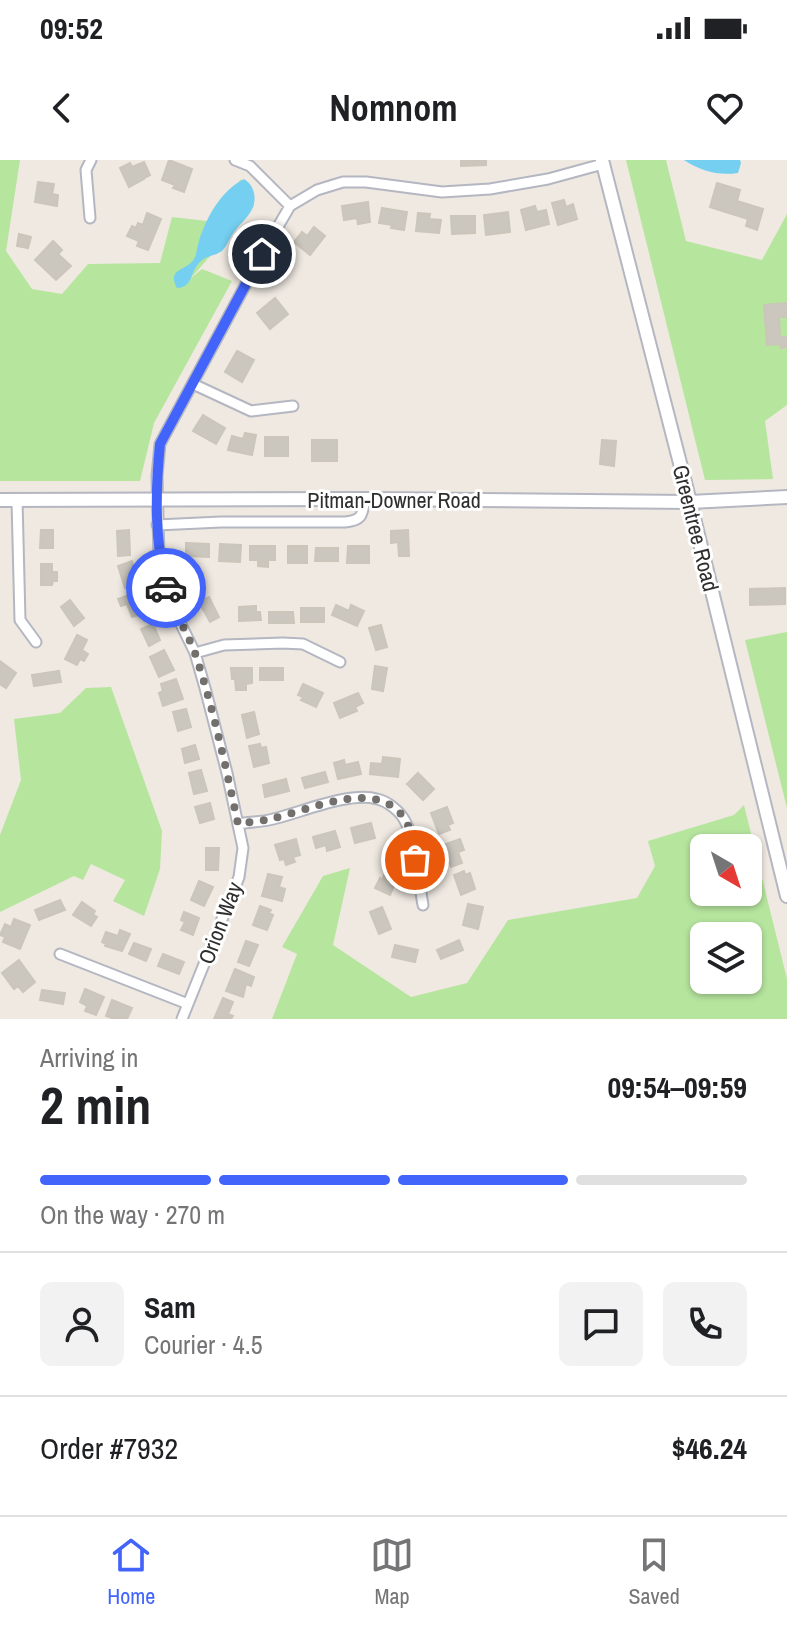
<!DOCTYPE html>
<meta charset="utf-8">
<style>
body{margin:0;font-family:"Archivo Narrow",sans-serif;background:#f2f2f2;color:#202124;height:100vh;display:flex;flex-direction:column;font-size:30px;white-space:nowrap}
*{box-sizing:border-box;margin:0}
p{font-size:26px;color:#757577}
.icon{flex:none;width:44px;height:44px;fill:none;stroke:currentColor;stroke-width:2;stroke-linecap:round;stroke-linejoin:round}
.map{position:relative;height:859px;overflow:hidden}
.sheet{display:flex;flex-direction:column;background:#fff;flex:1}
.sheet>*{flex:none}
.needle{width:52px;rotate:141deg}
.buttons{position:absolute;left:690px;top:674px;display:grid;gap:16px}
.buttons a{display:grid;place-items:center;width:72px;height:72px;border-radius:12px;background:#fff;box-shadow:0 2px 6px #0004;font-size:40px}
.pin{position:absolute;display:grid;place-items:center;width:68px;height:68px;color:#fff;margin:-34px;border:4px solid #fff;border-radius:50%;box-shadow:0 2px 8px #0007}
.courier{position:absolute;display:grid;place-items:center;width:80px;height:80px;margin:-40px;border:6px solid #4264fb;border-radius:50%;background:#fff;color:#222;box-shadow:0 2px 10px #0007}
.summary em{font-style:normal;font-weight:700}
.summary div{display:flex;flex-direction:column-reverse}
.summary{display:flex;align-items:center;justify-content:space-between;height:136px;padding:0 40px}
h1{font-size:52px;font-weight:700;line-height:60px}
.bar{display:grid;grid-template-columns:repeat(4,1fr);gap:12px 8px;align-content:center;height:96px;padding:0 40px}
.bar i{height:10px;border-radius:6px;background:#e0e0e0}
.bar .current{background:#4264fb}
.bar p{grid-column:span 4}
.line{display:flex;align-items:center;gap:20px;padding:0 40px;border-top:2px solid #e0e0e0}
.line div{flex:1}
.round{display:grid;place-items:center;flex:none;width:84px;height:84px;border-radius:12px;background:#f2f2f2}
.status{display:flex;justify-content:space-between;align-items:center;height:56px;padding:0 40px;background:#fff;direction:ltr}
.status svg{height:22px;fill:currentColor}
header{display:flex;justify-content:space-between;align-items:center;height:104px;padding:0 40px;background:#fff;font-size:36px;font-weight:700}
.tab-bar{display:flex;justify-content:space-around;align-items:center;height:112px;border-top:2px solid #e0e0e0;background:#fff;font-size:22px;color:#757577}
.tab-bar a{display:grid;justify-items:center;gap:4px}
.tab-bar .current{color:#4264fb}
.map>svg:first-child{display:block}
.green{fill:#b6e59e;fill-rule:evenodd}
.water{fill:#75cff0}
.building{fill:#cbc7bf;stroke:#cbc5ba;stroke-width:2}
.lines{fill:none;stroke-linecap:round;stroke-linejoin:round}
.street-casing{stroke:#b4b7c1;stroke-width:13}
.secondary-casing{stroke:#b4b7c1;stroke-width:16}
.street{stroke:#fff;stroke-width:9}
.secondary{stroke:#fff;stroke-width:12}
.done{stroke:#726f6d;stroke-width:8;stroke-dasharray:0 14.4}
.route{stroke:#4264fb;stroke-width:10}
.labels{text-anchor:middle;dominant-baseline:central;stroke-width:6;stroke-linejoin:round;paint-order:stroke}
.street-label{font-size:22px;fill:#2e2e2e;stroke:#fff}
</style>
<div class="status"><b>09:52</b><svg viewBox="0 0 49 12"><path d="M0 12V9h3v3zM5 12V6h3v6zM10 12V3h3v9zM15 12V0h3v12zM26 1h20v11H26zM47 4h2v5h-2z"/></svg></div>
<header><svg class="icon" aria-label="back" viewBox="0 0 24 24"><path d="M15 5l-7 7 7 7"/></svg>Nomnom<svg class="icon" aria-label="heart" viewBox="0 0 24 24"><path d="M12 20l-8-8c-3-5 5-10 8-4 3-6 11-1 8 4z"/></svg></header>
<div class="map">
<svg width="787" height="859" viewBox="0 0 787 859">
<rect width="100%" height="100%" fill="#efe9e1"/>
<path class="green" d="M0 0H20L6 91 32 129 62 134 88 104 160 103 172 57 207 61 241 19 254 46 190 119 202 109 232 121 154 263 140 321H0Z
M626 0H666L686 81 762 100 787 54V245L765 261 773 319 705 320Z
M787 472V648L745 480Z
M111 527 162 671 160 709 144 756 113 741 125 720 91 704 83 720 74 716 0 752V675L21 620 14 559 60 553 86 528Z
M744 645 787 819V859H272L297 794 282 787 323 716 350 708 333 785 411 837 467 823 508 760 637 738 655 706 648 681 734 655ZM704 688H748V732H704ZM704 776H748V820H704Z"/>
<path class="water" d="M684 0H740L741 3 738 13C718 16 701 11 684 0Z
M244 19C250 23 252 26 254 33 258 52 241 61 232 75 228 81 227 86 222 91 215 96 205 96 200 102 190 111 193 128 177 128 166 108 187 111 194 99 197 94 197 87 199 81 207 56 221 31 244 19Z"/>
<path class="building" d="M169 0 192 9 184 32 173 28 175 25 162 20Z
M461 0H486V5L461 6Z
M144 2 150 15 144 18V19L129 27 120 8 130 3 132 7Z
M38 22 54 24 52 34 58 35 57 46 35 42Z
M717 23 740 30 737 41 763 49 757 70 746 66 748 59 710 47Z
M564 40 566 47 573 44 577 59 558 65 552 43Z
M368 42 370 62 358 64 357 58 344 60 342 46Z
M535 46 537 52 546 50 549 64 526 70 521 50Z
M382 48 407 52 404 70 391 68 392 65 379 63Z
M508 52 510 72 486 75 484 55Z
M147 53 161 59 148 90 137 86 139 81 127 76 132 66 136 68 138 63 143 65Z
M418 53 430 54 429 59 441 60 439 73 416 71Z
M451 56H475V73L452 74Z
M314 67 325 76 310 95 294 82 302 72 307 76Z
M19 74 31 77 28 88 17 86Z
M53 81 62 90 58 94 71 106 56 120 35 100Z
M275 138 288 154 270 169 257 153Z
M787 143V157H779L780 177H787V187L781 188 780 184 767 185 764 145Z
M237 191 254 200 242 222 225 212Z
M203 255 225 268 216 284 193 271Z
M245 273 256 275 252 295 228 290 232 276 243 279Z
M265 277H288V296H265Z
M312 280H337V301H312Z
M602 280 616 281 614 306 600 304Z
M41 370H53V388H40Z
M129 370 130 395 118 396 117 371Z
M408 370 409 396H399L398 382 391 383V371Z
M186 383 209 384V397L186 396Z
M220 384 241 385 240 402 219 401Z
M250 386H275V400H268V407L258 406V400H250Z
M288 386H307V403H288Z
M348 386H369V403H347Z
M316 388H338V401H315Z
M132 401 139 424 125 428 118 406Z
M41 404H52V412H57V421H53L52 425H41Z
M785 428V444L750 445V429Z
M140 431 147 452 132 457 127 444 121 446 118 439Z
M209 437 219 457 210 462 199 442Z
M70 440 84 458 74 466 61 447Z
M336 445 349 451 351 445 364 451 357 466 332 455Z
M256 446V452H260L261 460 239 461V447Z
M301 448H324V462H301Z
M269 452H293L294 463H269Z
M153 464 160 480 149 486 141 469Z
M381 465 387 487 376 490 369 468Z
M77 475 87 480 82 490 88 494 84 501 80 499 77 505 65 499Z
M164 490 174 510 159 517 150 497Z
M0 501 16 513 6 528 0 524Z
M375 506 387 508 383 531 372 529Z
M231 508H252V523L246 524V530H236L235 519H232Z
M260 508H283V520H260Z
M59 511 61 522 34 526 32 515Z
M176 519 183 539 163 546 159 533 163 531 161 524Z
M303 524 323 533 316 547 301 540 303 537 298 535Z
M358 533 363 543 355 547 357 551 340 558 334 543Z
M186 549 191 567 178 571 173 552Z
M254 552 259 574 247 578 242 555Z
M260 584 261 588 266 587 269 603 254 607 249 586Z
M195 585 199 599 185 603 182 589Z
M383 597 400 599 398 617 370 614 371 603 382 604Z
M344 600 345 605 358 602 361 614 338 619 334 603Z
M201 610 207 631 194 634 189 613Z
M325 612 328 622 305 628 302 618Z
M418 613 434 629 423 640 407 624Z
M286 619 289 631 265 637 263 625Z
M210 643 214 659 200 663 195 647Z
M447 647 453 663 448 665 450 670 439 674 431 653Z
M371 663 375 678 355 683 351 668Z
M335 671 340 687 327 691 326 685 316 688 313 677Z
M296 679 300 695 293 697 295 702 286 705 284 699 280 700 275 685Z
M460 679 464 690 458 692 462 703 451 707 443 685Z
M206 688H219L218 710H206Z
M387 708 399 714 390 735 375 728 380 718 382 720Z
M464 711 465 715 470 713 475 729 461 735 454 715Z
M268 714 282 717 279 727 285 729 282 741 262 736Z
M199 721 213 727 204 746 191 740Z
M60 740 65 750 39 760 35 750Z
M82 742 95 751 93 755 97 757 91 766 73 755Z
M468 744 483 747 478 769 463 765Z
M260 746 271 750 269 753 273 755 267 770 253 765Z
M382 747 391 769 379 774 370 752Z
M184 752 199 758 193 775 181 770 185 762 181 760Z
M14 759 30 765 20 789 3 782 5 777 0 775 5 764 11 767Z
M120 770 130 774 122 791 105 786 106 784 102 782 106 772 118 776Z
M459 780 463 790 441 799 437 790Z
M246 781 258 785 249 806 238 802Z
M134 783 151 789 146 801 129 794Z
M395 785 418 790 415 802 392 797Z
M163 794 184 802 179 814 158 806Z
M19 800 35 822 23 832 18 826 14 829 2 813Z
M235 809 254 817 251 826 246 824 243 837 226 831Z
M85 829 104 837 96 855 85 851 87 846 80 842Z
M42 830 65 833 63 844 40 840Z
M223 838 233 842 228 854 233 856 231 859H214Z
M112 840 132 848 127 859H114L106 856Z"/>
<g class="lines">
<g class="street-casing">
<path id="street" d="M235 0 250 6 290 46
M90 58 86 10 91 0
M193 224 251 251 293 246
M17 340 20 460 36 482
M157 365 221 362H345C363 360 362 355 365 339
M195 493 224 485 283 483 303 484 340 502
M238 664C248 662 259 662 269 660 298 654 348 631 377 639 387 641 400 651 405 661 417 683 418 719 423 745
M60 794 188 844
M182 859 239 717 243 688 227 613 205 528 195 493 172 446 159 398 157 316 160 284 262 94 290 46 317 30 343 22H366L442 32 490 29 548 19 603 4"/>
</g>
<g class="secondary-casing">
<path id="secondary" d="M602 0 690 342 787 736
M0 340 365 339 690 342 787 337"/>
</g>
<use href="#street" class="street"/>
<use href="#secondary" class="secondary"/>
</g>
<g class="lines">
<path class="done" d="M166 428C174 452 188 473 196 496 214 551 226 608 238 664 248 662 259 662 269 659 308 652 375 616 404 658 412 670 413 687 415 700"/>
<path class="route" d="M166 428C155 380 155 334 160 284L262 94"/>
</g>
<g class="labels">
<g class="street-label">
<text x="394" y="340">Pitman-Downer Road</text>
<text transform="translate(696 368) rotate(76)">Greentree Road</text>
<text transform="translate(220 763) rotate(-69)">Orion Way</text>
</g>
</g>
</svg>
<div class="buttons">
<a><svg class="needle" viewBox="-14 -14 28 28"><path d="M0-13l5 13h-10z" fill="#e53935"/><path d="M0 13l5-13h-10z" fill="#757577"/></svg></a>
<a><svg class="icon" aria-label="layers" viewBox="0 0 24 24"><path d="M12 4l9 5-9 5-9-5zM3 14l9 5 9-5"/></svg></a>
</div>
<div class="pin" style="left:415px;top:700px;background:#ea580c"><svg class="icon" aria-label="bag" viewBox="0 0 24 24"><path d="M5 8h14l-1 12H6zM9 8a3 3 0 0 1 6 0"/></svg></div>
<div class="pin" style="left:262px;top:94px;background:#1f2937"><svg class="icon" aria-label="home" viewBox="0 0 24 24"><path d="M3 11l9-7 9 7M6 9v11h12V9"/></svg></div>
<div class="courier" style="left:166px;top:428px"><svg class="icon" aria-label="car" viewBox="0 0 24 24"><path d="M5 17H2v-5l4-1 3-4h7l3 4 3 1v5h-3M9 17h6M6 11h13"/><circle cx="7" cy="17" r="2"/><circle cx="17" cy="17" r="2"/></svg></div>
</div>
<section class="sheet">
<div class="summary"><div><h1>2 min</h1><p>Arriving in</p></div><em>09:54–09:59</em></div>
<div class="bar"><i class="current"></i><i class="current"></i><i class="current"></i><i></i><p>On the way · 270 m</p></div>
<div class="line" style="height:144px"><a class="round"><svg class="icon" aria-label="person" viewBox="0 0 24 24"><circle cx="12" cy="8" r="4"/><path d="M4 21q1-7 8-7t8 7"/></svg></a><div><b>Sam</b><p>Courier · 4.5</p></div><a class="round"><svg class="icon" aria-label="chat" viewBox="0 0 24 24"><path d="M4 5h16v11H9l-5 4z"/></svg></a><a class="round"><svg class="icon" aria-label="phone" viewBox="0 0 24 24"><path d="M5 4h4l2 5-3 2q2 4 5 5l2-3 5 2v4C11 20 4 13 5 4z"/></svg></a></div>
<div class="line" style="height:104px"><div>Order #7932</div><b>$46.24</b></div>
</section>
<nav class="tab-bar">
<a class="current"><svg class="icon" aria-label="home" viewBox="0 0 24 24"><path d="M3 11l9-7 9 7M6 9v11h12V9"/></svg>Home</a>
<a><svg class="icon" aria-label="map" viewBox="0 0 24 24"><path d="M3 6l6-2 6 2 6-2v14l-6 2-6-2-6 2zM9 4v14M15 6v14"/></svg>Map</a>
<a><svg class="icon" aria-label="saved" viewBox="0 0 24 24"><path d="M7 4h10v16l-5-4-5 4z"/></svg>Saved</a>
</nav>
